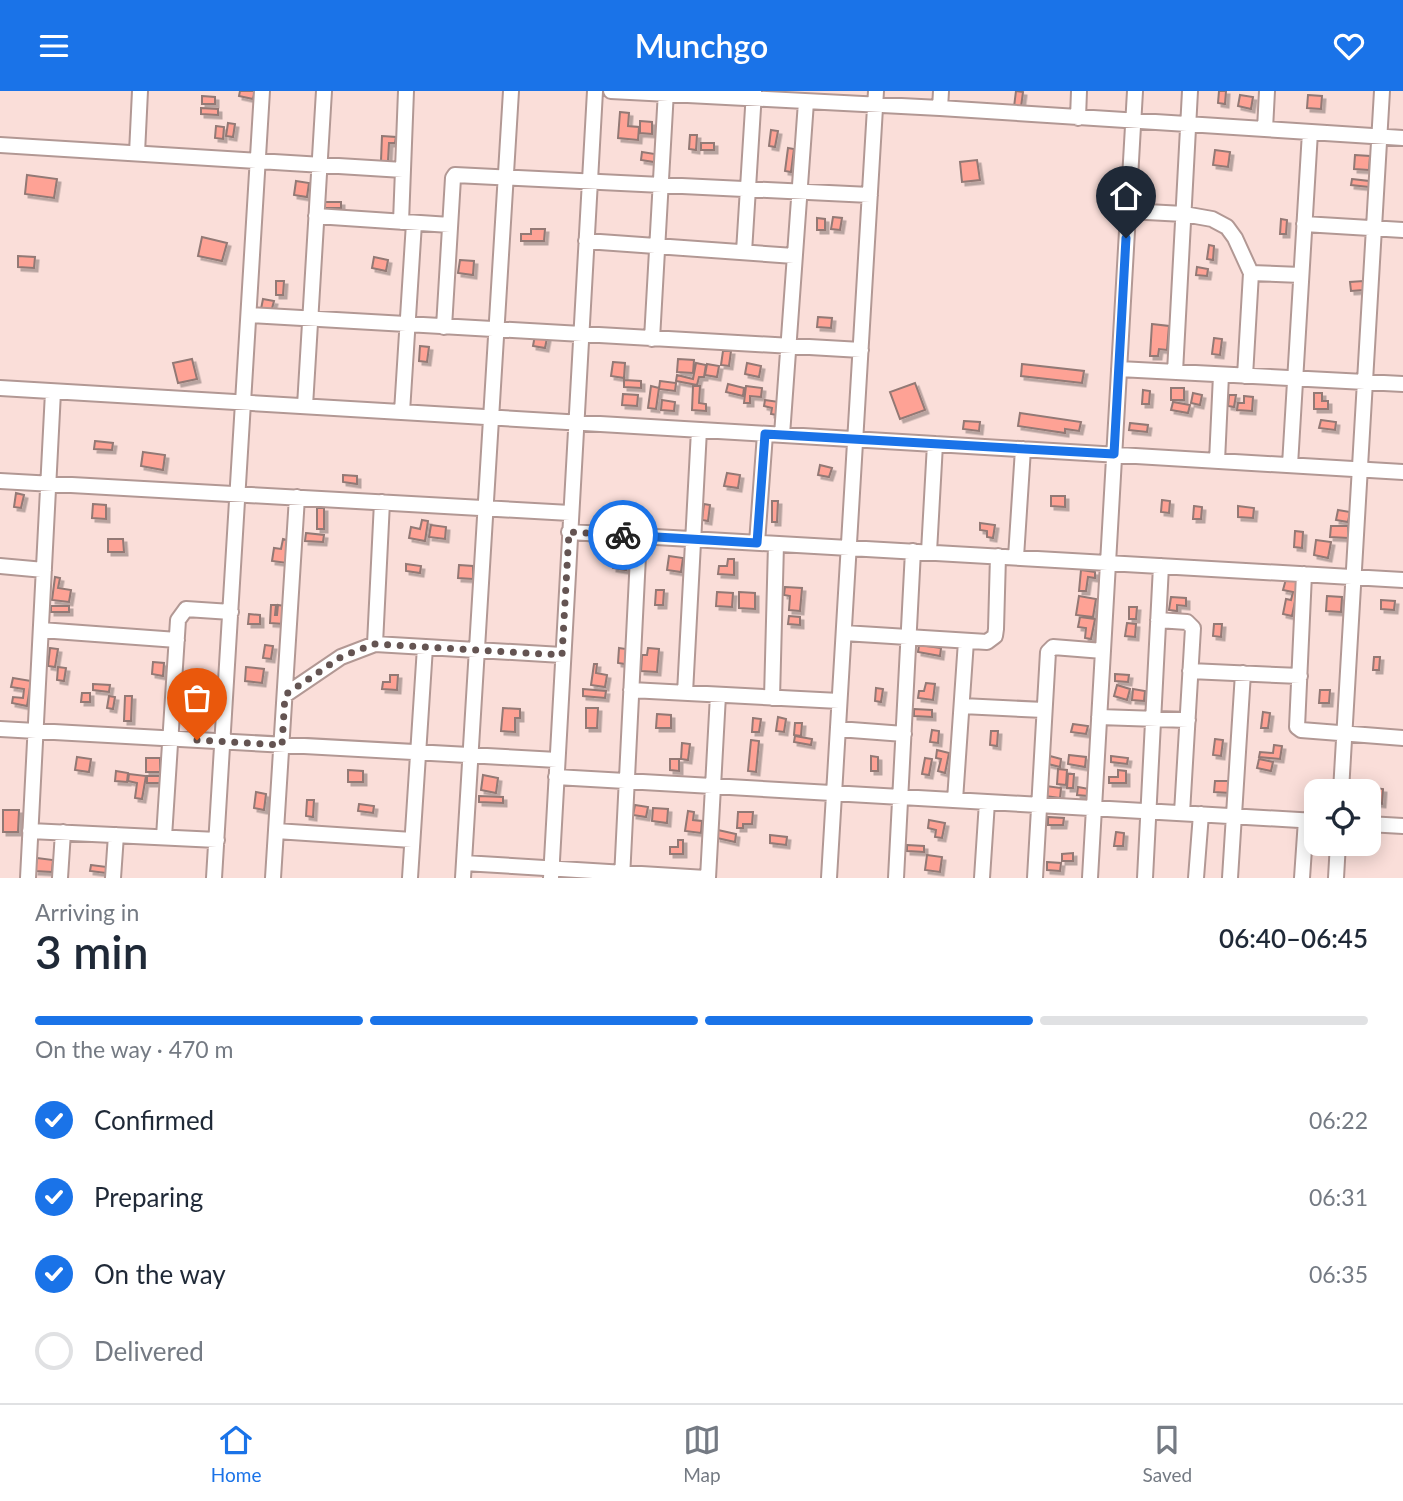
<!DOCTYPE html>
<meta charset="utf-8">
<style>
body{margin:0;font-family:Lato,sans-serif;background:#f2f2f3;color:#1f2937;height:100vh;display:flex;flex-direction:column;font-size:26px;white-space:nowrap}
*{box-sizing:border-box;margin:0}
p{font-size:23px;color:#747a83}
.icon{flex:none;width:38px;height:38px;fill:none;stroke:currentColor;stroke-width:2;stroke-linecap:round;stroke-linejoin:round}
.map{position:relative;height:787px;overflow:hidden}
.drawer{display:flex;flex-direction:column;background:#fff;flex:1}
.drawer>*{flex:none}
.tools{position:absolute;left:1304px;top:688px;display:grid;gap:14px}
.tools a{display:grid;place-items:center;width:77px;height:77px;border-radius:14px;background:#fff;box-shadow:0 4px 18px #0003;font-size:35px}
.pin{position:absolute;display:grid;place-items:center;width:60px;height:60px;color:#fff;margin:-72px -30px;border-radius:50% 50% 50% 0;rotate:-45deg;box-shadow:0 0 7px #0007}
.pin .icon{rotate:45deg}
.courier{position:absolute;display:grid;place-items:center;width:70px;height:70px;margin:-35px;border:5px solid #1a73e8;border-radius:50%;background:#fff;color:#222;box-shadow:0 2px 9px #0007}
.headline em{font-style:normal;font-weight:600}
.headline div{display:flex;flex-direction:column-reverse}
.headline{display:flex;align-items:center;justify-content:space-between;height:119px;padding:0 35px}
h1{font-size:46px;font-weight:600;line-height:52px}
.bar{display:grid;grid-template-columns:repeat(4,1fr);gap:10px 7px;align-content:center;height:84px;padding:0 35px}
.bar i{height:9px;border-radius:5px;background:#e0e1e3}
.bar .current{background:#1a73e8}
.bar p{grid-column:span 4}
ol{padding:0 35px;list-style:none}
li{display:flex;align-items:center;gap:21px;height:77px}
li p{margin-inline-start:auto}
li .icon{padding:7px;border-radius:50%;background:#1a73e8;color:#fff;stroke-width:4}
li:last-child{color:#747a83}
li i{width:38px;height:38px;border:4px solid #e0e1e3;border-radius:50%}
header{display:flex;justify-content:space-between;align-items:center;height:91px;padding:0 35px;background:#1a73e8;color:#fff;font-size:32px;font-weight:600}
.menu{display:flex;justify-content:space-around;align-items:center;height:98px;border-top:2px solid #e0e1e3;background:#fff;font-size:19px;color:#747a83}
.menu a{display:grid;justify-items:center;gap:4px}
.menu .current{color:#1a73e8}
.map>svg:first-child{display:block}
.building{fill:#fea295;stroke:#927975;stroke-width:2;filter:url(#shadow)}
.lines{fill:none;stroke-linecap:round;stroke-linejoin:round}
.minor-casing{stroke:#b29894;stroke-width:18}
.minor{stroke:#fff;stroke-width:14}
.done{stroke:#645452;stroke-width:7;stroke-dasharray:0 12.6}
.route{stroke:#1a73e8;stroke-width:9}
</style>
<header><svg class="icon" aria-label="menu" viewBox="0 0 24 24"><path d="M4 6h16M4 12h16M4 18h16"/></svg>Munchgo<svg class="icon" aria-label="heart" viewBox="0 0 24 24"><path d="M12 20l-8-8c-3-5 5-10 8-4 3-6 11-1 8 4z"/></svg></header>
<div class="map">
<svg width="1403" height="787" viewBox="0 0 1403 787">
<defs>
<filter id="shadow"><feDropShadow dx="3.5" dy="3.5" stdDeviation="0" flood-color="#0004"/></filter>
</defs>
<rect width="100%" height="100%" fill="#faded9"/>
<path class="building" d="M240 0H255L253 8 239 5Z
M1016 0 1023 1 1021 16H1014Z
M1219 0H1226L1225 13 1218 12Z
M1240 4 1253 6 1251 18 1238 15Z
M1308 4 1322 5 1321 18 1307 17Z
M202 5 215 6V13H202Z
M201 17 218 18V24L201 23Z
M620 21 629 22 628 35 639 36 638 49 618 47Z
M640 30 652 31V43L640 42Z
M228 32 235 33 233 46 226 45Z
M216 35 224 36 223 48 215 47Z
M771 39 778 40 775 56 769 55Z
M690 44H697L696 59 689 58Z
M382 45 396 46 395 52H389L388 70H381Z
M701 52H714V59H701Z
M788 57 794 58 791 81 785 80Z
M1215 59 1230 61 1228 76 1213 74Z
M642 61 655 63 654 71 641 69Z
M1355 64 1370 65 1369 79 1354 78Z
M977 69 980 89 962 91 960 71Z
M27 84 57 88 54 107 25 103Z
M1352 88 1369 90V96L1351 94Z
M296 90 309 92 307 106 294 104Z
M324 111H341V117H324Z
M833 126 842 127 840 139 831 138Z
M817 127 825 128V139H817Z
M1281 128 1287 129 1286 143H1280Z
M531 138H545L544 150H521V143H531Z
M202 146 227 152 222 170 198 165Z
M1209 154 1214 155 1213 169 1207 168Z
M18 165 35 166 34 177 18 176Z
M374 166 388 169 386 180 372 177Z
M460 169 474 170 473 184 458 182Z
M1197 176 1208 178 1207 185 1196 184Z
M276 190H284L283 204H276Z
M1363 190V199L1351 200 1350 191Z
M263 208 274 210 271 221 261 218Z
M818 226 832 227 831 237 817 236Z
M1152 233 1169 235 1167 259 1159 258 1158 265H1150Z
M535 244 547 247 545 257 533 255Z
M1214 247 1222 248 1220 264 1212 263Z
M420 255 429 256 427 271 419 270Z
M723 260H731L729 275 721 274Z
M192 268 197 288 178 292 173 272Z
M678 268 694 269 693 282 677 281Z
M613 271 625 272 624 287 611 285Z
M696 272 706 274 704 286H699L697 294 676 290 677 284 693 288Z
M747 272 761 275 759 286 745 283Z
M707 273 719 275 717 286 705 284Z
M1022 273 1084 280 1082 292 1021 285Z
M624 289 641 290V297L624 296Z
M660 290 676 292 675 300 659 298Z
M915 292 925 319 900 328 890 301Z
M728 293 744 297 743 305 726 301Z
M651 295 659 297 656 318 648 317Z
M693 295H700L699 312 706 313V320L692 319Z
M746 295 762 297 761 306 750 305V312H744Z
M1171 297H1184V309H1171Z
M1143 299 1150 300 1149 313H1142Z
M1193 302 1202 304 1200 314 1191 312Z
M1314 302H1322V310H1328V318H1314Z
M623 303 638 304 637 315 622 314Z
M1229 304H1236L1234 316 1228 315Z
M1244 305 1253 306 1252 320 1237 319 1238 312H1244Z
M662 309 675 311 674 320 661 319Z
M765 309 779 311 777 324 771 323 772 317 764 315Z
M1173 311 1190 314 1188 322 1171 319Z
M1020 322 1081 331 1079 340 1065 338V342L1018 335Z
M1321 329 1336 331 1335 339 1319 337Z
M964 330 980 331 979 340 963 338Z
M1130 332 1148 334 1147 341 1129 339Z
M95 350 113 352 112 359 94 358Z
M143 361 165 364 163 379 141 375Z
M820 374 832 377 829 386 818 384Z
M727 382 740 384 738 397 724 395Z
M343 384 357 385V393L343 391Z
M16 402 24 404 21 417 14 416Z
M1051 405H1065V416L1051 415Z
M1162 409 1170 410 1169 422 1161 421Z
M772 410H778L777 431H772Z
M93 413 106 414V428L92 427Z
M704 413 710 414 708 430 702 429Z
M1194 415 1202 416 1201 428H1193Z
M1238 415 1254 417 1253 427 1238 426Z
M317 417H324V438H317Z
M1338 419 1350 421 1348 431 1336 429Z
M422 429 428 430 425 450 409 447 411 436 420 438Z
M980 432 995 434 993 447 987 446V440L980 439Z
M431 434 446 436 445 448 429 446Z
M1331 435H1348V447L1330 446Z
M1295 440 1303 441 1302 457 1294 456Z
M306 442 324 444 323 451 305 450Z
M108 448H123L124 461H108Z
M283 448 290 450 287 472 272 470 274 457 281 458Z
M1316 449 1331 451 1328 467 1314 464Z
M615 465 628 467 626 479 613 477Z
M669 465 683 467 681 481 667 479Z
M728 468H734V484L718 483 719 475H727Z
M406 473 421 475 420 482 406 480Z
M459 474 473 475V488L458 487Z
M1081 479 1095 481V487L1088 486 1086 500H1079Z
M55 486 60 487 58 497 71 499 69 511 52 509Z
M1286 488 1299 491 1292 525 1283 523 1286 508 1291 509 1293 501 1283 499Z
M785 496 802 497 800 520 789 519 790 505 784 504Z
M656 499H664L663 514H655Z
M717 501 733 502 732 516 716 515Z
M739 501 755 502V518L739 517Z
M1079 505 1096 508 1093 526 1076 524Z
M1327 505 1342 506 1341 521 1326 520Z
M1171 506 1186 507V515L1177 514V520L1169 519Z
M1381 509 1395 510 1394 519 1381 518Z
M271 514H276L275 524H277L278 514 285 515 284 533 270 532Z
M51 515H69V521H51Z
M1129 516H1137L1136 528H1129Z
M249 523 260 524V533H248Z
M789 525 800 526V534L788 533Z
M1080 526 1095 528 1091 548 1085 547 1086 537 1078 536Z
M1127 532 1136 533 1135 546 1125 545Z
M1214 533H1222L1221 546 1213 545Z
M265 554 273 555 271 568 263 567Z
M919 554 941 557 940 565 918 561Z
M50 557 58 558 55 576 48 575Z
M619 557 626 558 625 573 618 572Z
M648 557 659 558 657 581 641 580 642 564H647Z
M1374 566H1380L1379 579H1373Z
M153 571 164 572 163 585 152 583Z
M594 573H597L596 582 607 584 605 596 591 594Z
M58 576 66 577 64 590 57 589Z
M246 576 264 578 262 592 245 590Z
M1115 583 1129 584 1128 591 1115 590Z
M390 584H398L397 599 382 598 383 591H390Z
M13 587 31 590 27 615 12 612 13 606 23 607 24 598 11 596Z
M926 592 935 593 933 609 918 607 919 600H924Z
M93 593 110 594 109 601 93 599Z
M1117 594 1130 598 1127 609 1114 605Z
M876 597 883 598 881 611 875 610Z
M583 598 606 600 605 607 583 605Z
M1133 598 1145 600 1144 610 1132 609Z
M1320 599H1330L1329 612H1319Z
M82 602H90V611H81Z
M109 605 115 606 113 618 107 617Z
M125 605H132L131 630H124Z
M503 617 520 618V627H515V641L501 640Z
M586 617H598L597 637H586Z
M914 618 932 619V626L914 625Z
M1263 621 1270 622 1268 637H1261Z
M657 623 671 624V637H656Z
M778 626 786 628 784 641 776 640Z
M753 627 761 628 759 641H752Z
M795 632H802L801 645 794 644Z
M1073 633 1088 635 1086 643 1071 641Z
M932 639 939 640 938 652 930 651Z
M991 640H998L997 655 990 654Z
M795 645 812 648 811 654 794 651Z
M1215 648 1223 649 1221 665 1213 664Z
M751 649 759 650 756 681 748 680Z
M682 652 690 653 688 669 681 668Z
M1274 654 1282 655 1280 668 1259 666 1260 661 1273 662Z
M937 659 949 662 945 682 938 680 941 668 936 667Z
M1069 664 1086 666 1085 676 1068 673Z
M871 665 878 666V680H871Z
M1050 665 1061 668 1060 676 1048 673Z
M1111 665 1128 667 1127 673 1111 671Z
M77 666 91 668 89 681 75 679Z
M146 667H160V681H146Z
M925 667 932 668 929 684 922 683Z
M670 668H679V680L670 679Z
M1259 668 1273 671 1271 680 1257 677Z
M1058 678 1067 679 1066 694 1057 693Z
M348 679 363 680V691H348Z
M1118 679 1126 680V692H1109V686H1118Z
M116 680 128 682 127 691 115 690Z
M129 683 146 685 142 708 135 707 137 692 128 690Z
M1068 683H1074L1073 697H1067Z
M483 684 498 687 496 702 481 699Z
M147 685H163L162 692H147Z
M1215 690H1230V702L1214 701Z
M1046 695 1061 697 1060 707 1045 705Z
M1078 696 1089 698 1088 705 1077 704Z
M1368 696 1383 698 1382 713 1374 712 1375 704 1368 703Z
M256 701 266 703 264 719 254 717Z
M479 705 503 706V712L479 711Z
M307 709H314L313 726 306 725Z
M359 713 374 715 373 722 358 720Z
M635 714 648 716 646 726 633 724Z
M653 717 668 718 667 732 652 730Z
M3 719H19L18 741H3Z
M688 720 694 721 693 729 702 730 701 742 685 740Z
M738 721H753L752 733H743V737H737Z
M1048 726 1064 727 1063 734H1048Z
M929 729 945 732 942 747 935 746 936 739 928 737Z
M718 739 736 743 735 751 717 747Z
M1116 741 1124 742 1123 755H1114Z
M770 744 787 746 786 754 770 752Z
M678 749H683V763H670V756H678Z
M907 754 924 755V761L907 760Z
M1073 762V770H1062V763Z
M927 764 942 766 940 781 925 779Z
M37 767 53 769 52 781 35 780Z
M1047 771 1061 772 1060 780 1047 779Z
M91 774 107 776 106 782 90 780Z"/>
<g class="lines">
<g class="minor-casing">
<path id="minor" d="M611 0 940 17 1403 47
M940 17 941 0
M1078 27 1079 0
M1265 38 1267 0
M0 54 403 79
M137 62 140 0
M1128 120 1184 123 1212 128 1227 136 1235 147 1251 182 1245 285
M316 125 450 134
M401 131 406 0
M1304 133 1403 139
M586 150 794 165
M744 161 754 1
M1251 182 1301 184
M249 224 861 259
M444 236 453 87 455 84 870 104
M652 248 666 0
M1119 278 1403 293
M1175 281 1190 0
M0 297 1403 381
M305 315 324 0
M402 321 414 132
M782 344 806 11
M1217 370 1221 284
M1290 374 1310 41
M0 390 570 422
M569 441 1403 489
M757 452 765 343
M929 461 935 353
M1016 466 1023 358
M0 475 44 479
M1304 483 1297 636 1301 639 1403 647
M1158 529 1187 531 1193 537 1182 722
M41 539 177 549
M844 542 987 551 995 545 996 538 998 465
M375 553 382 411
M1190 580 1300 585
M631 599 839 610
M685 602 699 339
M285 604 341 566 375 553 562 564
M772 607 776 453
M962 615 1044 619
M1099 626 1188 629
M0 638 557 669
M838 638 904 643
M556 686 1316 730
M1341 700 1382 0
M955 709 966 550
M1368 733 1403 735
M30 740 217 749
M276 740 412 749
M164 746 178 529 186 518 231 521
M464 772 706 787
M28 787 53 301
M60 787 63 741
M113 787 116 744
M214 787 262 0
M273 787 297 406
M410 787 425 556
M463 787 511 0
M551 787 595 0
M622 787 639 445
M708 787 718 604
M829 787 876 0
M896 787 913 460
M982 787 987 711
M1035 787 1048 561 1053 556 1103 560
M1090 787 1135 0
M1145 787 1161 475
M1196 787 1201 723
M1230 787 1243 582
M1302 787 1306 729
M1336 787 1338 752"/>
</g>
<use href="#minor" class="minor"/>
</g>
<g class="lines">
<path class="done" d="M197 649 282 654 285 604 341 566 374 553 562 564 569 441 623 444"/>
<path class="route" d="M623 444 757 452 765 343 1114 363 1126 147"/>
</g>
</svg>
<div class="tools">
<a><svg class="icon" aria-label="locate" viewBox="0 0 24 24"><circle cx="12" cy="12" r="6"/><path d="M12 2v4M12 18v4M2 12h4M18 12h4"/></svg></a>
</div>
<div class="pin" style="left:197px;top:649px;background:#ea580c"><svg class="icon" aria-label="bag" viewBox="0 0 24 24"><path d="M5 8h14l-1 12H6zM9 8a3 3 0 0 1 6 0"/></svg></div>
<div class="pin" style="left:1126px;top:147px;background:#1f2937"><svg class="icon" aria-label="home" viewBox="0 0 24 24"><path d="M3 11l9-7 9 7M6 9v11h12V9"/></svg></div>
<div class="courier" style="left:623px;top:444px"><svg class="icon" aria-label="bike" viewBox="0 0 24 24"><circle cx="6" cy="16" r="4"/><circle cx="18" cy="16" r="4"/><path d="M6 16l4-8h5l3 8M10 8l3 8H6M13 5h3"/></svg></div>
</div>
<section class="drawer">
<div class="headline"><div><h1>3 min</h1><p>Arriving in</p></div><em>06:40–06:45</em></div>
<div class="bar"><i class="current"></i><i class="current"></i><i class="current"></i><i></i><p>On the way · 470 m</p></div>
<ol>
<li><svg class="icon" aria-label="check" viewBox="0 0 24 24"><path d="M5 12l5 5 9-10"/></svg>Confirmed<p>06:22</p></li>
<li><svg class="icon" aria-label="check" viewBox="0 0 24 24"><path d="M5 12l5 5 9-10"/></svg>Preparing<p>06:31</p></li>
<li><svg class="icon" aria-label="check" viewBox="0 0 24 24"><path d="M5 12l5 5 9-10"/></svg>On the way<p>06:35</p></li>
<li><i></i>Delivered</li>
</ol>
</section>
<nav class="menu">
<a class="current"><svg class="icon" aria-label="home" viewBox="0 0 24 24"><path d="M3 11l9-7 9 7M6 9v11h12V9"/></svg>Home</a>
<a><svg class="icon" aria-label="map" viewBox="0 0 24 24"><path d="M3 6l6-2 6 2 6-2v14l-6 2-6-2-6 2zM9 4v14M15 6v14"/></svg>Map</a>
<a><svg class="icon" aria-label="saved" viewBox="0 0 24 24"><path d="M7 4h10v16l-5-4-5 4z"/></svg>Saved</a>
</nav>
